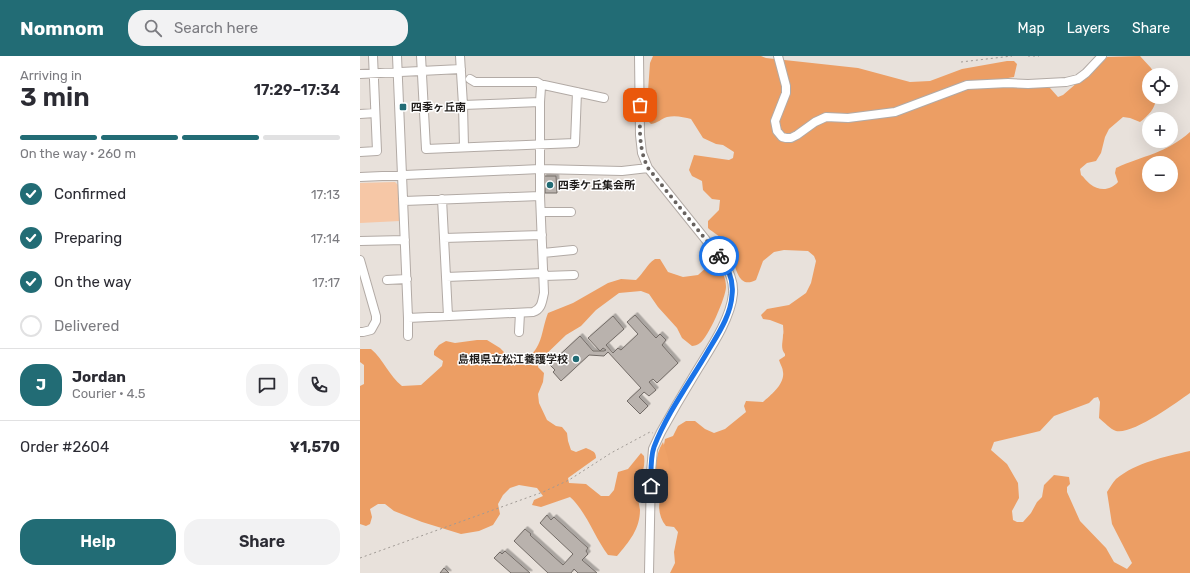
<!DOCTYPE html>
<meta charset="utf-8">
<style>
body{margin:0;font-family:Rubik,"Noto Sans JP",sans-serif;background:#f2f2f3;color:#2b2b33;height:100vh;display:flex;flex-direction:column;font-size:15px;white-space:nowrap}
*{box-sizing:border-box;margin:0}
p{font-size:13px;color:#7c7c81}
.icon{flex:none;width:22px;height:22px;fill:none;stroke:currentColor;stroke-width:2;stroke-linecap:round;stroke-linejoin:round}
.map{position:relative;flex:1;overflow:hidden}
.drawer{display:flex;flex-direction:column;background:#fff;width:360px}
.drawer>*{flex:none}
.controls{position:absolute;left:782px;top:12px;display:grid;gap:8px}
.controls a{display:grid;place-items:center;width:36px;height:36px;border-radius:50%;background:#fff;box-shadow:0 4px 16px #0002;font-size:20px}
.pin{position:absolute;display:grid;place-items:center;width:34px;height:34px;color:#fff;margin:-17px;border-radius:8px;box-shadow:0 2px 6px #0006}
.courier{position:absolute;display:grid;place-items:center;width:40px;height:40px;margin:-20px;border:3px solid #1a73e8;border-radius:50%;background:#fff;color:#222;box-shadow:0 1px 5px #0007}
.overview em{font-style:normal;font-weight:600}
.overview div{display:flex;flex-direction:column-reverse}
.overview{display:flex;align-items:center;justify-content:space-between;height:68px;padding:0 20px}
h1{font-size:26px;font-weight:600;line-height:30px}
.bar{display:grid;grid-template-columns:repeat(4,1fr);gap:6px 4px;align-content:center;height:48px;padding:0 20px}
.bar i{height:5px;border-radius:3px;background:#e1e1e2}
.bar .selected{background:#226c75}
.bar p{grid-column:span 4}
.line{display:flex;align-items:center;gap:10px;padding:0 20px;border-top:1px solid #e1e1e2}
.line div{flex:1}
.round{display:grid;place-items:center;flex:none;width:42px;height:42px;border-radius:16px;background:#f2f2f3}
ol{padding:0 20px;list-style:none}
li{display:flex;align-items:center;gap:12px;height:44px}
li p{margin-inline-start:auto}
li .icon{padding:4px;border-radius:50%;background:#226c75;color:#fff;stroke-width:4}
li:last-child{color:#7c7c81}
li i{width:22px;height:22px;border:2px solid #e1e1e2;border-radius:50%}
.cta{display:flex;gap:8px;margin-top:auto;padding:8px 20px}
.cta a{flex:1;height:46px;border-radius:16px;background:#226c75;color:#fff;font-size:16px;font-weight:600;line-height:46px;text-align:center}
.cta a+a{background:#f2f2f3;color:#2b2b33}
header{display:flex;align-items:center;gap:24px;box-sizing:border-box;height:56px;padding:0 20px;background:#226c75;color:#fff}
header strong{font-size:19px}
nav{display:flex;gap:22px;margin-inline-start:auto;font-size:14px}
.search{width:280px;height:36px;background:#f2f2f3;display:flex;align-items:center;gap:10px;box-sizing:border-box;padding:0 14px;border-radius:16px;color:#7c7c81;font-size:15px}
main{display:flex;flex:1;min-height:0}
.map>svg:first-child{display:block}
.green{fill:#f6c7a6}
.forest{fill:#ec9e64;fill-rule:evenodd}
.water{fill:#efa166}
.building{fill:#b9b2ad;stroke:#736c67;filter:url(#shadow)}
.lines{fill:none;stroke-linecap:round;stroke-linejoin:round}
.minor-casing{stroke:#b2aaa5;stroke-width:10}
.path{stroke:#a09a95;stroke-width:1;stroke-dasharray:2 3;stroke-linecap:butt}
.minor{stroke:#fff;stroke-width:8}
.done{stroke:#67625f;stroke-width:4;stroke-dasharray:0 7.2}
.route{stroke:#1a73e8;stroke-width:5}
.poi-dot{fill:#226c75;stroke:#fff;stroke-width:1.5}
.labels{text-anchor:middle;dominant-baseline:central;stroke-width:3;stroke-linejoin:round;paint-order:stroke}
.poi-label{font-size:11px;font-weight:bold;fill:#211e1c;stroke:#fff;text-anchor:start}
</style>
<header>
<strong>Nomnom</strong>
<div class="search"><svg class="icon" aria-label="search" viewBox="0 0 24 24"><circle cx="10" cy="10" r="6"/><path d="M15 15l6 6"/></svg>Search here</div>
<nav><a>Map</a><a>Layers</a><a>Share</a></nav>
</header>
<main>
<section class="drawer">
<div class="overview"><div><h1>3 min</h1><p>Arriving in</p></div><em>17:29–17:34</em></div>
<div class="bar"><i class="selected"></i><i class="selected"></i><i class="selected"></i><i></i><p>On the way · 260 m</p></div>
<ol>
<li><svg class="icon" aria-label="check" viewBox="0 0 24 24"><path d="M5 12l5 5 9-10"/></svg>Confirmed<p>17:13</p></li>
<li><svg class="icon" aria-label="check" viewBox="0 0 24 24"><path d="M5 12l5 5 9-10"/></svg>Preparing<p>17:14</p></li>
<li><svg class="icon" aria-label="check" viewBox="0 0 24 24"><path d="M5 12l5 5 9-10"/></svg>On the way<p>17:17</p></li>
<li><i></i>Delivered</li>
</ol>
<div class="line" style="height:72px"><b class="round" style="background:#226c75;color:#fff">J</b><div><b>Jordan</b><p>Courier · 4.5</p></div><a class="round"><svg class="icon" aria-label="chat" viewBox="0 0 24 24"><path d="M4 5h16v11H9l-5 4z"/></svg></a><a class="round"><svg class="icon" aria-label="phone" viewBox="0 0 24 24"><path d="M5 4h4l2 5-3 2q2 4 5 5l2-3 5 2v4C11 20 4 13 5 4z"/></svg></a></div>
<div class="line" style="height:52px"><div>Order #2604</div><b>¥1,570</b></div>
<div class="cta"><a>Help</a><a>Share</a></div>
</section>
<div class="map">
<svg width="830" height="517" viewBox="0 0 830 517">
<defs>
<filter id="shadow"><feDropShadow dx="2.5" dy="-2.5" stdDeviation="0" flood-color="#0004"/></filter>
</defs>
<rect width="100%" height="100%" fill="#e8e1db"/>
<path class="green" d="M35 126 38 129 40 165 0 167V127Z"/>
<path class="forest" d="M293 0H401L406 2 498 12 550 26 570 25 602 13 647 5H654L657 8 654 21 642 23 639 26 690 32 698 41 703 39 747 1 780 0 791 12 795 19H789V41H796C796 52 788 60 780 66L770 62 763 61 749 73 745 81 741 97 736 105 727 107 720 113 721 119C724 121 726 125 730 128 739 135 750 135 758 126L755 117 756 112C782 100 807 97 830 76V337C816 347 772 379 756 375 750 373 744 366 739 362L740 346 738 341 734 342 729 347 721 350 694 360 680 375 634 386 631 394 647 408 658 427 659 442 652 455 653 464 657 466H663L671 457 677 446 682 441 684 429 694 419 709 421 710 428 707 431V436L720 465 746 492 754 506 767 513 772 507 752 468 747 436C750 432 752 427 756 423 777 406 804 401 830 395V517H310L315 507 314 496 318 476 314 471 306 470C297 459 297 443 305 432L303 394 305 383 313 380 318 370 326 365H335L345 373 354 377 365 373 386 356 384 350 386 345 403 346C411 339 425 328 423 316 423 312 420 308 419 304L425 300V298C420 292 423 286 423 279 424 276 423 272 423 269L410 264 403 263 401 259 407 253 429 249 446 237 451 227 456 205 454 200 448 195 424 194 414 196 403 205 396 224C374 236 375 199 368 187 366 184 352 176 348 172V165L359 154 360 144 352 143 343 134 342 125 332 120 329 114 334 99 369 104 373 102 374 96 363 89 356 88 343 82 331 63C324 61 315 59 307 61 301 63 298 67 291 68L286 63 290 7ZM789 107H811V129H789Z
M295 203H300L308 216 323 221 338 219 348 210H356C363 216 366 222 366 231 366 241 348 282 340 287 338 289 334 290 332 290L322 282 317 272 298 251 289 238 281 235 259 237 236 254 221 270 206 279 179 305 178 311 184 317 183 326 178 338 179 347 187 364 196 370 202 371 207 377 208 385 211 394 216 396 226 392C232 395 236 395 236 402L208 422 209 427 226 428 241 440H249L254 434 258 416 268 413 281 397 284 400C286 415 279 420 277 433 277 440 279 447 280 454 280 473 269 486 257 500L248 499C235 482 226 455 210 441L181 451 172 449 174 444 183 440 177 432 159 429 150 432 143 439 138 448 140 458 133 469 119 475 101 478 62 466 34 455 25 448H18L10 453 12 461 10 468 6 470 0 468V330L4 328V309L0 306V293H11C24 304 29 320 42 330L61 329 82 310 83 305 74 299V295L79 289 86 285 95 287 117 284H127L140 292 150 302 164 305C184 290 180 278 188 257L213 247 248 227 261 223 276 224C284 217 286 209 295 203Z"/>
<path class="water" d="M303 386 308 402 309 410 307 421 310 436 295 433C296 417 294 400 303 386Z"/>
<path class="building" d="M184 120H196L197 137H185V132H184Z
M275 259 296 282 300 278 306 284 302 289 318 307 297 327 293 323 289 326 296 334 289 340 284 336 279 341 288 350 280 358 267 345 281 332 248 296 244 300 229 299 201 325 193 316 195 314 190 309 192 307V306L220 280 233 295H244L246 294 243 292 240 295 228 282 253 260 264 273 246 289 253 297 258 292 261 294 278 278 267 266Z
M187 459 191 464 194 461 228 492 226 495 228 498 222 504 237 517H218L214 513 211 517H188L154 485 165 473 171 478 170 479 203 509 213 498 180 467Z
M145 495 170 517H151L134 502 140 496 142 498Z
M84 512 89 517H80Z"/>
<g class="lines">
<g class="minor-casing">
<path id="minor" d="M37 0 48 262 173 256C182 253 182 245 184 237L180 140V46L103 49 100 0
M61 0 66 93 215 87 217 36
M279 0 280 79 282 97 288 112 362 204C369 214 374 226 373 238 370 266 347 297 333 321 322 339 311 358 301 376L293 393 291 416 289 517
M418 0 426 30V37L415 65 417 75 422 81 426 82H431L437 79 455 66 466 61 488 62 535 56 607 29 648 27 668 28 706 26 718 23 726 17 742 0
M0 18 101 13
M110 23 115 26H177L182 29
M180 46 181 31 184 29 244 42
M103 49 104 91
M0 58 15 57
M0 96 17 95 13 0
M0 121 180 113 262 115 288 112
M82 143 88 260
M44 145 180 140
M181 156H211
M84 182 182 179
M0 185 45 184
M183 197 213 194
M0 204 16 260V265L11 274 3 276H0
M184 220 214 219
M86 221 184 217
M27 224 47 223
M159 276 160 257
M48 280V262"/>
</g>
<path class="path" d="M668 0H679
M601 6 652 0
M0 502 183 436 209 424 251 397 290 376 293 377"/>
<use href="#minor" class="minor"/>
</g>
<g class="lines">
<path class="done" d="M280 49C280 70 278 92 288 112L359 200"/>
<path class="route" d="M291 430C291 418 290 402 294 391 307 357 330 326 348 295 358 278 371 259 372 239 374 224 368 211 359 200"/>
</g>
<g class="poi-dot">
<rect x="39" y="47" width="8" height="8" rx="2"/>
<circle cx="190" cy="129" r="4"/>
<circle cx="216" cy="303" r="4"/>
</g>
<g class="labels">
<g class="poi-label">
<text x="51" y="51">四季ヶ丘南</text>
<text x="198" y="129">四季ケ丘集会所</text>
<text x="208" y="303" text-anchor="end">島根県立松江養護学校</text>
</g>
</g>
</svg>
<div class="controls">
<a><svg class="icon" aria-label="locate" viewBox="0 0 24 24"><circle cx="12" cy="12" r="6"/><path d="M12 2v4M12 18v4M2 12h4M18 12h4"/></svg></a>
<a>+</a>
<a>−</a>
</div>
<div class="pin" style="left:280px;top:49px;background:#ea580c"><svg class="icon" aria-label="bag" viewBox="0 0 24 24"><path d="M5 8h14l-1 12H6zM9 8a3 3 0 0 1 6 0"/></svg></div>
<div class="pin" style="left:291px;top:430px;background:#1f2937"><svg class="icon" aria-label="home" viewBox="0 0 24 24"><path d="M3 11l9-7 9 7M6 9v11h12V9"/></svg></div>
<div class="courier" style="left:359px;top:200px"><svg class="icon" aria-label="bike" viewBox="0 0 24 24"><circle cx="6" cy="16" r="4"/><circle cx="18" cy="16" r="4"/><path d="M6 16l4-8h5l3 8M10 8l3 8H6M13 5h3"/></svg></div>
</div>
</main>
